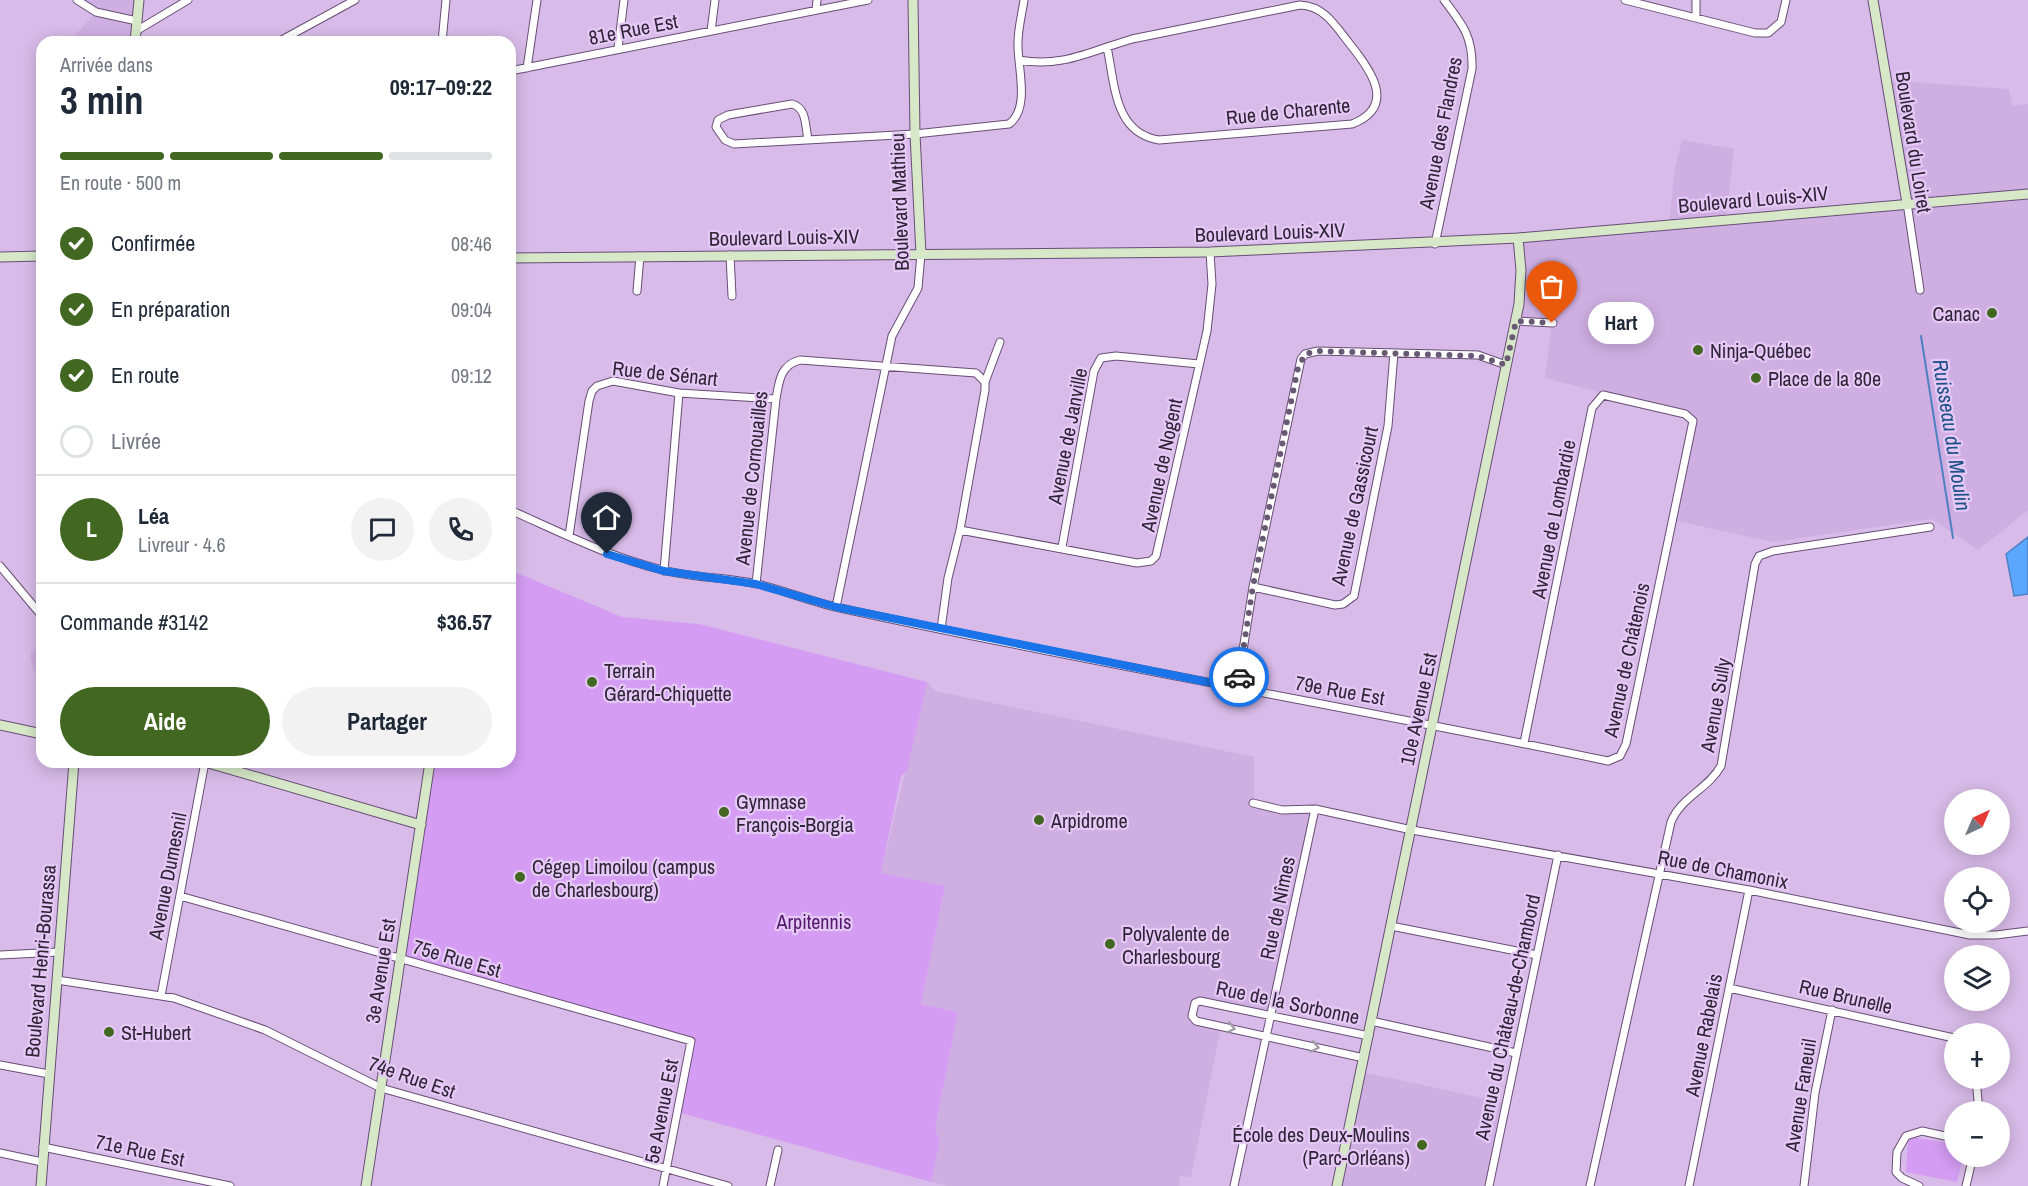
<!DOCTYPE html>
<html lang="fr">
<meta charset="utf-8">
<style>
body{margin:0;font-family:"Archivo Narrow",sans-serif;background:#f2f2f3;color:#1f2937;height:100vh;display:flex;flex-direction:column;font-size:22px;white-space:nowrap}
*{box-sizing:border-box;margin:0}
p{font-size:20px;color:#747a83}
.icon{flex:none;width:33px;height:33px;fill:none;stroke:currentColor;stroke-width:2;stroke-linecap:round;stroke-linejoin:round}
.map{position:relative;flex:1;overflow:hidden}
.sheet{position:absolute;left:36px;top:36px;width:480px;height:732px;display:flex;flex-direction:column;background:#fff;border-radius:18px;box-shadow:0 3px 15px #0003}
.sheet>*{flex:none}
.needle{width:39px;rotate:44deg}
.fabs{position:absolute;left:1944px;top:789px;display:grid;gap:12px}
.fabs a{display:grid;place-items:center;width:66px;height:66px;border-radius:50%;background:#fff;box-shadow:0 3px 15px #0003;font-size:30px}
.pin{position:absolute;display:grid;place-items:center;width:51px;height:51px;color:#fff;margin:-62px -26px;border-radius:50% 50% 50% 0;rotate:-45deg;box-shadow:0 0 6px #0007}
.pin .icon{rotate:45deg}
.courier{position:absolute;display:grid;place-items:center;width:60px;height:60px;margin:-30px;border:4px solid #1a73e8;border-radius:50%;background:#fff;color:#222;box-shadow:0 2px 8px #0007}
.bubble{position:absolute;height:42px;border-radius:21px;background:#fff;box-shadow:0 3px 15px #0003;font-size:20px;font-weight:800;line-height:42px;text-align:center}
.overview em{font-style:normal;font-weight:800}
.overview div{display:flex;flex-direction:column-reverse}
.overview{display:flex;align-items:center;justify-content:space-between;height:102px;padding:0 24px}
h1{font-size:39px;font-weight:800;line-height:45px}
.bar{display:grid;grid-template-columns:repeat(4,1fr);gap:9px 6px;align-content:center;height:72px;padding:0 24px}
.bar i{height:8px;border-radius:4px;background:#e0e1e3}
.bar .active{background:#426721}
.bar p{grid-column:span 4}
.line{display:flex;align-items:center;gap:15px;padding:0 24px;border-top:2px solid #e0e1e3}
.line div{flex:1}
.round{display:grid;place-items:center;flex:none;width:63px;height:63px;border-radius:32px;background:#f2f2f3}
ol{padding:0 24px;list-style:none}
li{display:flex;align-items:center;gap:18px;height:66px}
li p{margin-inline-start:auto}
li .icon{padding:6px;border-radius:50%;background:#426721;color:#fff;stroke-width:4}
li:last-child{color:#747a83}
li i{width:33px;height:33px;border:3px solid #e0e1e3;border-radius:50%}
.cta{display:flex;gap:12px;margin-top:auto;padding:12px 24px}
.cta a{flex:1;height:69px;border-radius:36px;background:#426721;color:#fff;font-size:24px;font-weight:800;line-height:69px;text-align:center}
.cta a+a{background:#f2f2f3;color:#1f2937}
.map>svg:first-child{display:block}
.built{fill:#cfafe2}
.green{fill:#d49df3}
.water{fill:#5ba7fe;stroke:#4e80c2;stroke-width:1.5}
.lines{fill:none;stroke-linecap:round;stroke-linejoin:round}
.stream{stroke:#4e80c2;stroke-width:2}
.street-casing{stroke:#674e75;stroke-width:9}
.secondary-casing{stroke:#674e75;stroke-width:11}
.street{stroke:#fff;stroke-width:7}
.secondary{stroke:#d6e8c8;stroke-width:9}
.oneway{stroke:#a19ca5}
.done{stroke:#6a5974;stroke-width:6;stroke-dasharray:0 10.8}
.route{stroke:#1a73e8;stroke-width:8}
.poi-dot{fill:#426721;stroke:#e5c8f6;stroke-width:2}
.labels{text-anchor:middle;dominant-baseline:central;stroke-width:4.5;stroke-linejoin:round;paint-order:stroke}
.street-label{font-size:20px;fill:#2f2436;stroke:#e5c8f6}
.poi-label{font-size:20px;fill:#2f2436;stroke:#e5c8f6;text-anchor:start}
.park-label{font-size:20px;fill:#53186d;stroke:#e5c8f6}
.water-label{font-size:21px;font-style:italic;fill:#1d5188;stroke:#e5c8f6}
</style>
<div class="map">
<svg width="2028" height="1186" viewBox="0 0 2028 1186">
<rect width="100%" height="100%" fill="#d8bbe8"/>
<path class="built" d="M77 0H139L135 42H68L96 13Z
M1885 80 2009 89 2012 106 2028 104V510L1978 550 1932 519 1773 542 1672 520 1692 421 1685 414 1545 378 1552 323 1516 321 1518 238 1669 224 1675 168 1682 140 1734 149 1726 218 1906 204Z
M42 642V734L36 732 38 688 30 655Z
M927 682 935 691 1254 757V803L1315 809 1271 1015 1200 1001 1192 1016 1221 1026 1191 1177 1180 1176 1179 1186H947L931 1182 940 1141 935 1130 958 1012 921 1004 945 887 881 873Z
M1362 1072 1506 1103 1489 1186H1337Z"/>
<path class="green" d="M510 570 622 617 699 624 927 682 907 771 901 776 881 873 945 886 921 1004 958 1012 935 1129 940 1141 931 1182 677 1112 691 1041 400 959 430 762H510Z
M1912 1137 1954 1144V1156L1963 1157 1957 1182 1906 1172 1908 1141Z"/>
<path class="water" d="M2028 537V594L2014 596 2006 554Z"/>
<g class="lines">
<path class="stream" d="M1921 336 1953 538"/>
<g class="street-casing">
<path id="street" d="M77 0 96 12 137 21
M1625 0 1755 33H1768L1781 22 1786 0
M1696 0V17
M816 10 817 0
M136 31 188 0
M711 31 715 0
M278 42 355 0
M442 42 446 0
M618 48 624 0
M1019 60C1051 66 1076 58 1107 47 1115 84 1114 133 1159 140L1352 124C1398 106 1370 69 1349 43 1335 25 1324 6 1300 5L1132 39 1107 47
M527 68 537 0
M510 71 868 0
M808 139C805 126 807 108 792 104L728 115 718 120 716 127 725 140 734 144 915 134 1009 124C1031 108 1017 66 1018 43 1018 28 1022 14 1024 0
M1907 203 1920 290
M1435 244 1472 69C1473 37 1463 25 1444 0
M730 255 732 296
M637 291 640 256
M1516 321 1553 323
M985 382 1000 342
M510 510C560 532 609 557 663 570 694 578 727 577 758 584 786 591 812 602 840 608 1095 664 1352 707 1608 761L1620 756 1626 744 1693 421 1685 414 1603 395 1592 408 1524 743
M960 530 1137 563 1151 561 1156 556 1207 331 1212 284 1210 252
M569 536 589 401 592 391 597 386 613 381 679 393 776 399
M1062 547 1094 371 1101 358 1116 356 1199 364
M0 566 42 616
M664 571 679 393
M756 584 776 399C779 382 780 365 800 360L976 373 985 382V390L960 530 948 578 941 629
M1253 587 1335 605 1343 604 1354 596 1388 426 1394 353
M836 607 892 336 918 288 921 254
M1237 688 1253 587 1301 359 1305 354 1318 351 1478 355 1506 365
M1253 803 1282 810 1315 809 1412 830 1749 890 1970 935H1996L2028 931
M180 896 691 1041 663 1186
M1391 926 1537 955
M0 955 59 952
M57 980 174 998 265 1030 381 1088 728 1186
M1729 988 1954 1038
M161 996 205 762
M1371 1021 1516 1053
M1364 1058 1196 1021 1192 1016 1195 1003 1200 1001 1369 1036
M0 1065 49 1074
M1976 1078 1979 1112
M43 1147 230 1186
M0 1153 42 1162
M770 1186 778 1150
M1234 1186 1315 809
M1489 1186 1558 855
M1590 1186 1671 822C1681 797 1708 789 1721 766L1755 564 1759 556 1773 551 1930 527
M1689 1186 1749 890
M1804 1186 1815 1093 1832 1010
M1919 1186 1902 1178 1896 1172 1897 1152 1906 1136 1922 1131 1954 1138
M1966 1186 1973 1156"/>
</g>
<g class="secondary-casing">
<path id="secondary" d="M913 0 915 134 921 254
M1873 0 1907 203
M135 42 139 0
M0 257 42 256
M510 258 1210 252 1518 238 2028 194
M0 725 42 734
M205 762 421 825
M41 1186 74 762
M366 1186 430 762
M1337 1186 1519 304 1521 270 1518 238"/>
</g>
<use href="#street" class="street"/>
<use href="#secondary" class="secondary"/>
</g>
<defs><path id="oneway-chevron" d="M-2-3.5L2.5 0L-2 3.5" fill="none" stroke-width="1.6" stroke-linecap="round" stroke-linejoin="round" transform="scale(1.5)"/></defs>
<g class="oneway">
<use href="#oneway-chevron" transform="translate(1231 1028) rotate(12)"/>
<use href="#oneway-chevron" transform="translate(1315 1047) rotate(12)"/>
</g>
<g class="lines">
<path class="done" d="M1239 677 1253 586 1298 368 1305 354 1317 351 1478 356 1506 365 1516 321 1552 323"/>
<path class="route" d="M607 554 664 571 756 584 836 607 1237 688 1239 677"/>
</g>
<g class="poi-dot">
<circle cx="1992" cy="313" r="6"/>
<circle cx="1698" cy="350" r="6"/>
<circle cx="1756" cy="378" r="6"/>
<circle cx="592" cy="682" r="6"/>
<circle cx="724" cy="812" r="6"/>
<circle cx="1039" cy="820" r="6"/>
<circle cx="520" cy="877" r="6"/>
<circle cx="1110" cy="944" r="6"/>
<circle cx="109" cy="1032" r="6"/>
<circle cx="1422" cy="1145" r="6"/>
</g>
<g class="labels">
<g class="street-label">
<text transform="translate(633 29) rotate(-11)">81e Rue Est</text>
<text transform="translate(1288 111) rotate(-6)">Rue de Charente</text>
<text transform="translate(1440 133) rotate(-79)">Avenue des Flandres</text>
<text transform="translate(1914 142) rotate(81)">Boulevard du Loiret</text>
<text transform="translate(1753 199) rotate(-5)">Boulevard Louis-XIV</text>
<text transform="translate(899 202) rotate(-92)">Boulevard Mathieu</text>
<text transform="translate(1270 232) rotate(-2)">Boulevard Louis-XIV</text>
<text transform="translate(784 237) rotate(-1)">Boulevard Louis-XIV</text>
<text transform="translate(665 373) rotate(6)">Rue de Sénart</text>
<text transform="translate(1067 436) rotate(-79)">Avenue de Janville</text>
<text transform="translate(1161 465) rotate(-78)">Avenue de Nogent</text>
<text transform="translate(751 478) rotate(-84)">Avenue de Cornouailles</text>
<text transform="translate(1354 506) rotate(-78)">Avenue de Gassicourt</text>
<text transform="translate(1553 519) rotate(-79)">Avenue de Lombardie</text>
<text transform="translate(1626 660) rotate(-78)">Avenue de Châtenois</text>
<text transform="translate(1340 690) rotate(10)">79e Rue Est</text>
<text transform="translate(1715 705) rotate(-80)">Avenue Sully</text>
<text transform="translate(1418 709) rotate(-78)">10e Avenue Est</text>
<text transform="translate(1723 869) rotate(11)">Rue de Chamonix</text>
<text transform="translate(167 876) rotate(-79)">Avenue Dumesnil</text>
<text transform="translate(1277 908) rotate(-78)">Rue de Nîmes</text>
<text transform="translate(457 958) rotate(16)">75e Rue Est</text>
<text transform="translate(40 961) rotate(-85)">Boulevard Henri-Bourassa</text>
<text transform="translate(380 971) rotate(-81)">3e Avenue Est</text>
<text transform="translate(1846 996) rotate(13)">Rue Brunelle</text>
<text transform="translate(1288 1002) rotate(12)">Rue de la Sorbonne</text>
<text transform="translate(1507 1017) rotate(-78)">Avenue du Château-de-Chambord</text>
<text transform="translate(1703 1035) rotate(-79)">Avenue Rabelais</text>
<text transform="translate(412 1077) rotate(19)">74e Rue Est</text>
<text transform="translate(1800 1095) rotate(-81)">Avenue Faneuil</text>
<text transform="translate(661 1111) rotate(-79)">5e Avenue Est</text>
<text transform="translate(140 1150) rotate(12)">71e Rue Est</text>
</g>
<g class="poi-label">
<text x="1980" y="313" text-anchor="end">Canac</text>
<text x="1710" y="350">Ninja-Québec</text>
<text x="1768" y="378">Place de la 80e</text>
<text x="604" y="670">Terrain<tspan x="604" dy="23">Gérard-Chiquette</tspan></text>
<text x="736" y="801">Gymnase<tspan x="736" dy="23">François-Borgia</tspan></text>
<text x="1051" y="820">Arpidrome</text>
<text x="532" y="866">Cégep Limoilou (campus<tspan x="532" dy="23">de Charlesbourg)</tspan></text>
<text x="1122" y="933">Polyvalente de<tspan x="1122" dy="23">Charlesbourg</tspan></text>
<text x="121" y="1032">St-Hubert</text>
<text x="1410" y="1134" text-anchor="end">École des Deux-Moulins<tspan x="1410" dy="23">(Parc-Orléans)</tspan></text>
</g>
<g class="park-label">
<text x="814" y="921">Arpitennis</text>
</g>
<g class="water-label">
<text transform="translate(1952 435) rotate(81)">Ruisseau du Moulin</text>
</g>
</g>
</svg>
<div class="fabs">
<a><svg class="needle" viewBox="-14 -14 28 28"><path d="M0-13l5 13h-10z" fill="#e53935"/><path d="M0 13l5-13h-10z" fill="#747a83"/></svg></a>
<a><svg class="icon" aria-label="locate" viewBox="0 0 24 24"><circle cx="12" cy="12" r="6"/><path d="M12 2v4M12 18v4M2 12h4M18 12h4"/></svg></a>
<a><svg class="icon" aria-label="layers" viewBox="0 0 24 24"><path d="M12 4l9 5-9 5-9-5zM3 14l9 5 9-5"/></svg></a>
<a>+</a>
<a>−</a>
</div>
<div class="pin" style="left:1552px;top:323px;background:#ea580c"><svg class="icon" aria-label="bag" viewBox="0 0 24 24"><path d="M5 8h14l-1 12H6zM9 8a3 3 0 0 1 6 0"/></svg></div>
<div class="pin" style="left:607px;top:554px;background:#1f2937"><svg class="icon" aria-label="home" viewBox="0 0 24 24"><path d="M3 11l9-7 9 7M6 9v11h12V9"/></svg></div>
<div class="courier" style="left:1239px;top:677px"><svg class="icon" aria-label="car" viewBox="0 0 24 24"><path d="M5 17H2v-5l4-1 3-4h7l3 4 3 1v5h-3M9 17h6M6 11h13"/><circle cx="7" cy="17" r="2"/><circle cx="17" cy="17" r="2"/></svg></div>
<div class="bubble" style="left:1588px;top:302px;width:66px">Hart</div>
<section class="sheet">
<div class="overview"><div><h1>3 min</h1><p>Arrivée dans</p></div><em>09:17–09:22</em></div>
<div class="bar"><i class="active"></i><i class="active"></i><i class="active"></i><i></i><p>En route · 500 m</p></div>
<ol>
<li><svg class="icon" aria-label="check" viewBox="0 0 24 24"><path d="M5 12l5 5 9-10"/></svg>Confirmée<p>08:46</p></li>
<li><svg class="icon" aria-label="check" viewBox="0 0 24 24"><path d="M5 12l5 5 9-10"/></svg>En préparation<p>09:04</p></li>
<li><svg class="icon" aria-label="check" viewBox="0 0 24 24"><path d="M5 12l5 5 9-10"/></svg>En route<p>09:12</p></li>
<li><i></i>Livrée</li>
</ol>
<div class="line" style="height:108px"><b class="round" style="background:#426721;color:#fff">L</b><div><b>Léa</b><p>Livreur · 4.6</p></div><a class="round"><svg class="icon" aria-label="chat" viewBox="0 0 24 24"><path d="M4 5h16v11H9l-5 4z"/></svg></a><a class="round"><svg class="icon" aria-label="phone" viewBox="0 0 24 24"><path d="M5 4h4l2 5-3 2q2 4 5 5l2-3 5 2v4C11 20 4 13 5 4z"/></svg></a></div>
<div class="line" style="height:78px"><div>Commande #3142</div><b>$36.57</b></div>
<div class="cta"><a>Aide</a><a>Partager</a></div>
</section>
</div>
